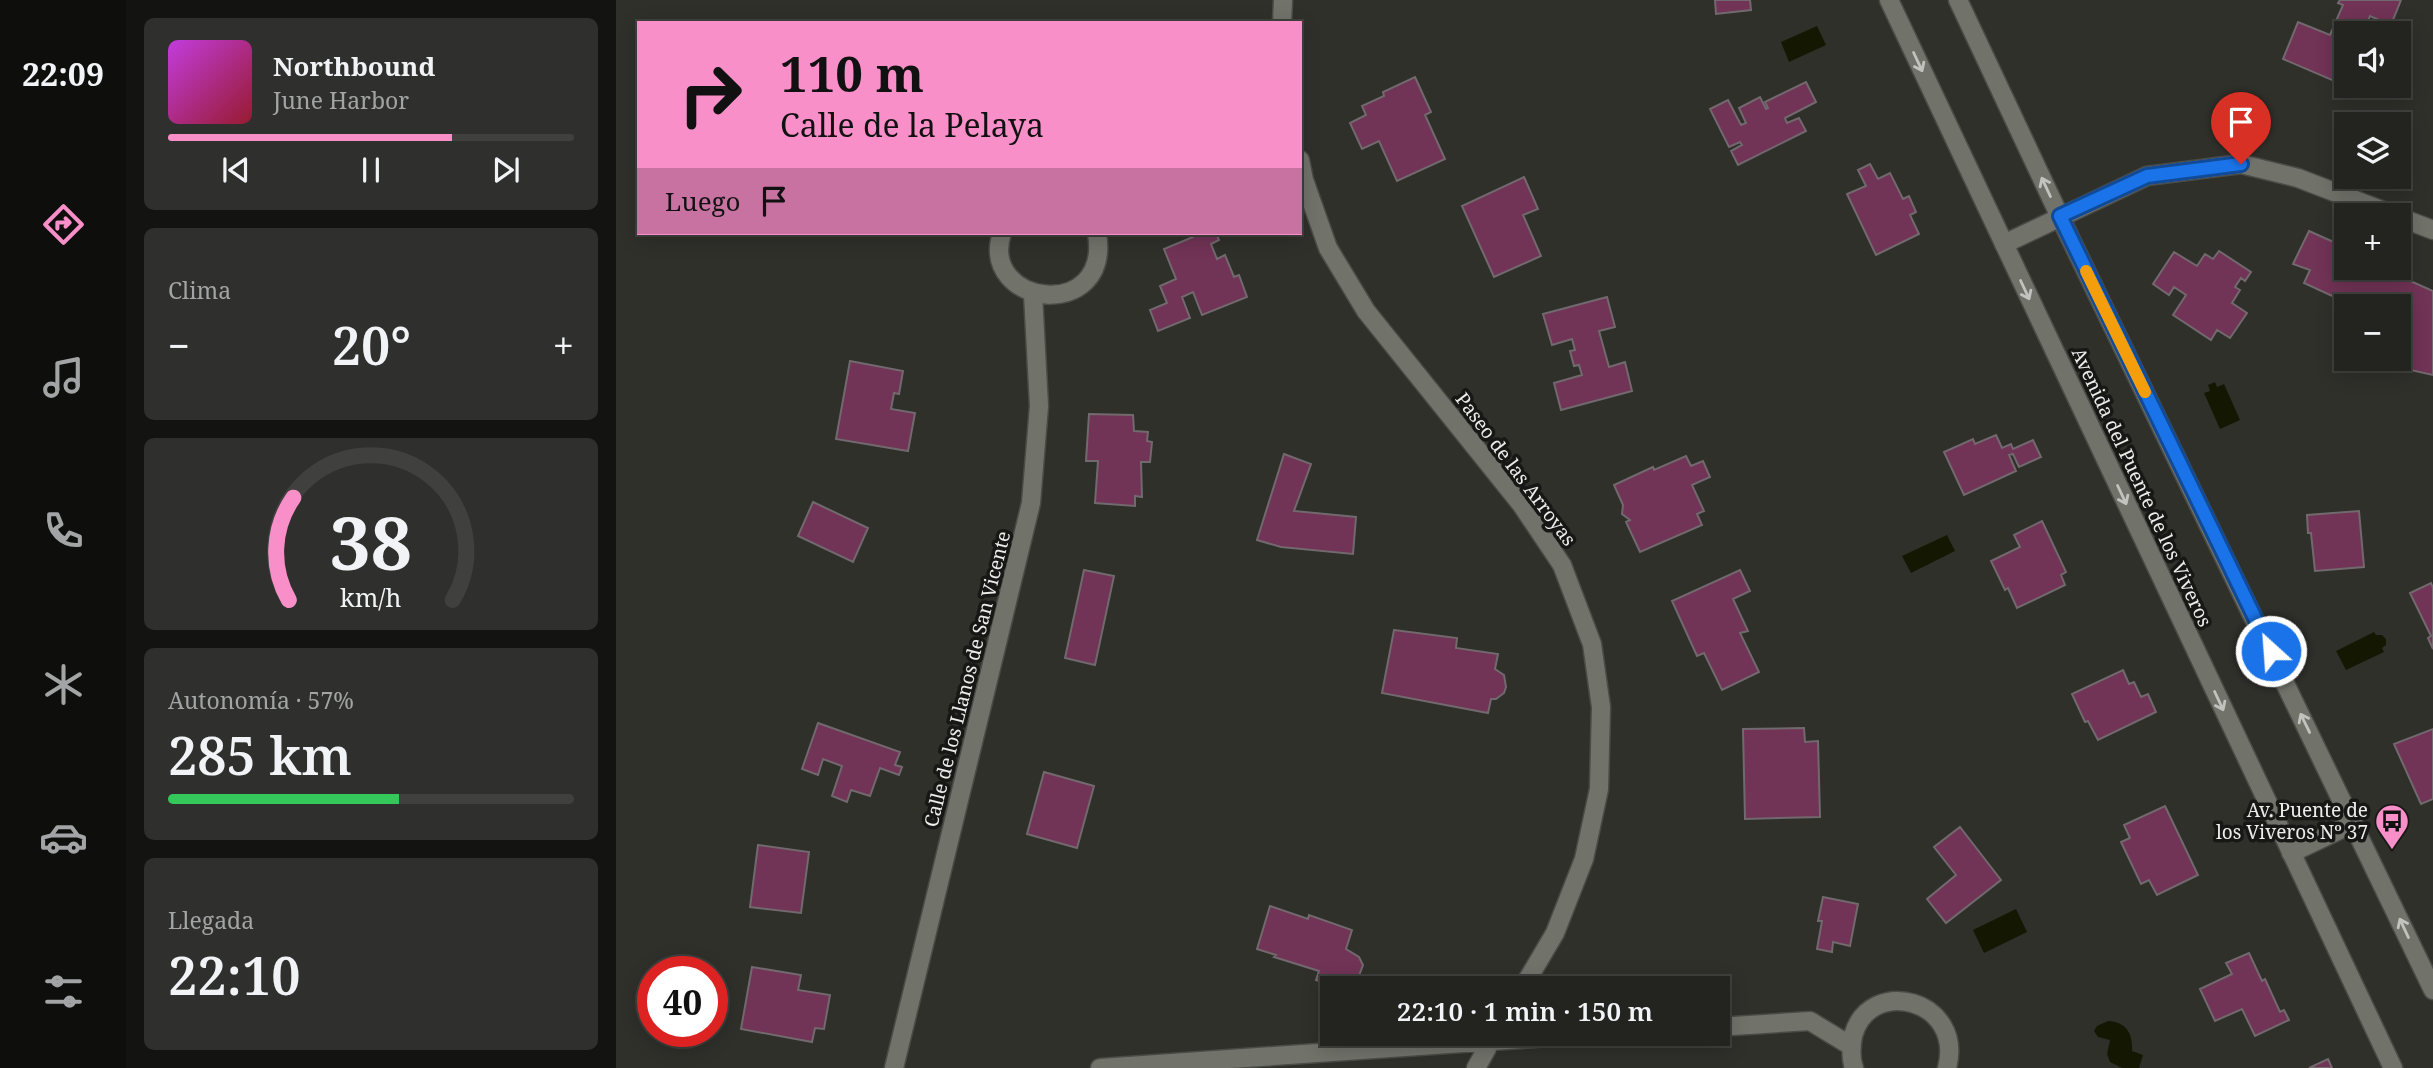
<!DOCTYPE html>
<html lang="es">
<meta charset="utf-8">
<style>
:root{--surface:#232420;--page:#2f302d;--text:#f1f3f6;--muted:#a3a4a5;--line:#40413e;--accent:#f98fc8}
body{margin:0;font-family:"Noto Serif",serif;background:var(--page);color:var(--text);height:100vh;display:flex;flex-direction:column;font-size:26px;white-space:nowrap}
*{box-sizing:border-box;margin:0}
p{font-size:23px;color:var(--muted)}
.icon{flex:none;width:38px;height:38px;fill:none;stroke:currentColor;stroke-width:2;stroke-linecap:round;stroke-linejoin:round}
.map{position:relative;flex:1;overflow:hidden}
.side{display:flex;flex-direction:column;gap:18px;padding:18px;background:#131412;width:490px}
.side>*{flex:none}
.guide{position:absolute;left:21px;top:21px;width:665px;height:214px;border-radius:0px;box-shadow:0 4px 18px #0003,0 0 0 2px var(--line);background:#f98fc8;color:#111;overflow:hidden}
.fabs{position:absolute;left:1718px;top:21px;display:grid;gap:14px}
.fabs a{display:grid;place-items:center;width:77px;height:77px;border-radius:0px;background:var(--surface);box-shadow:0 4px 18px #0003,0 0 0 2px var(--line);font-size:35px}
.speed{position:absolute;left:21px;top:956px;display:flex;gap:14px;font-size:35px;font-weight:700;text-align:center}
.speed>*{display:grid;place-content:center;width:91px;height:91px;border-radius:50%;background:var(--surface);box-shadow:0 4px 18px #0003,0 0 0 2px var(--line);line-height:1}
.speed .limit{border:10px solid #d22;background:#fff;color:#111}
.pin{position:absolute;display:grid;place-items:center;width:60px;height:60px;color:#fff;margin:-72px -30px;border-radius:50% 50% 50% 0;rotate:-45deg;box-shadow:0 0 7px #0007}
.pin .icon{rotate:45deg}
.me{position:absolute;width:77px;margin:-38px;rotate:334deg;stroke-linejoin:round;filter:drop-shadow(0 0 5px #0008)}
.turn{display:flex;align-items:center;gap:24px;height:147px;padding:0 28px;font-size:32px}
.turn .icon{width:91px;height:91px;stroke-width:2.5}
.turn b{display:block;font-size:49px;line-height:60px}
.then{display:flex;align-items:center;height:66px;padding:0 28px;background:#0003;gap:14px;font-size:26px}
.big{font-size:52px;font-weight:600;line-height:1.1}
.side .card{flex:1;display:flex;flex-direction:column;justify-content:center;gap:10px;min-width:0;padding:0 24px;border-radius:10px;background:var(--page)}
.side .dial{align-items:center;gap:0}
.dial svg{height:182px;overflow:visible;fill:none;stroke:var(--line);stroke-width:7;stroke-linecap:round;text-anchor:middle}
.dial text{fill:var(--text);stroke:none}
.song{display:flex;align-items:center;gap:21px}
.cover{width:84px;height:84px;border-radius:10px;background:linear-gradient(135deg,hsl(290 70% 55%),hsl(350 70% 35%))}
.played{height:7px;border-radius:4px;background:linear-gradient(90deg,var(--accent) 70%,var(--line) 70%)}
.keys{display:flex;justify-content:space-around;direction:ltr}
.heat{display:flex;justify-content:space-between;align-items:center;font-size:38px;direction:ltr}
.charge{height:10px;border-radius:5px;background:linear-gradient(90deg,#34c759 57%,var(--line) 0)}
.trip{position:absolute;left:704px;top:976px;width:410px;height:70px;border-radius:0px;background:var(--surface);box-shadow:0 4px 18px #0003,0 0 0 2px var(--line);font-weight:600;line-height:70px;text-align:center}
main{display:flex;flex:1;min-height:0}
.tab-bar{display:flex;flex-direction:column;width:126px;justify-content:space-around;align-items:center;background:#0e0e0d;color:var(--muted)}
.tab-bar .icon{width:49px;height:49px}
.tab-bar .active{color:var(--accent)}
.tab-bar b{font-size:32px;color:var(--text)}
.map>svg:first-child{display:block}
.water{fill:#141803}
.building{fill:#713356;stroke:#71696d;stroke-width:2}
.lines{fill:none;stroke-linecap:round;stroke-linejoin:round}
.minor-casing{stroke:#4a4b46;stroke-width:21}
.tertiary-casing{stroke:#4a4b46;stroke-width:21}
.minor{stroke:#71736b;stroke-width:18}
.tertiary{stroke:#71736b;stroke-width:18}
.oneway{stroke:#c2c3be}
.route-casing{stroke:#114b97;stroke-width:18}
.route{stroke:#1a73e8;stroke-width:12}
.slow{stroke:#f59e0b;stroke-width:12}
.labels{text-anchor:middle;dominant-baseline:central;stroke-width:7;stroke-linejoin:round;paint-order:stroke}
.street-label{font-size:19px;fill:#edeeea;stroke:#171815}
.poi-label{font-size:19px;fill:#edeeea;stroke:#171815;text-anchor:end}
</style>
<main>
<nav class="tab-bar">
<b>22:09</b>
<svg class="icon active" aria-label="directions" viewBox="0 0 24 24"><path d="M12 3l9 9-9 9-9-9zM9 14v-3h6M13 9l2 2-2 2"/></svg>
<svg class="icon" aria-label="music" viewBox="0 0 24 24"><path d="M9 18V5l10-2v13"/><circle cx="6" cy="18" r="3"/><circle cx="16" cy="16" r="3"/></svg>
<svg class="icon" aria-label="phone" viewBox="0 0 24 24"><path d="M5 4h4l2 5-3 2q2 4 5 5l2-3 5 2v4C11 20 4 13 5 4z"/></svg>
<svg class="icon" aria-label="climate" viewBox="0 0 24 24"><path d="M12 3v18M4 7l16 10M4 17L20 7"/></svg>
<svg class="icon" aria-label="car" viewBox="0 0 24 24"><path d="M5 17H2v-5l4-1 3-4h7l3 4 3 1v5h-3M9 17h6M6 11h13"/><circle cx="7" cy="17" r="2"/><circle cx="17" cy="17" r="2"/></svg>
<svg class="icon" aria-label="filters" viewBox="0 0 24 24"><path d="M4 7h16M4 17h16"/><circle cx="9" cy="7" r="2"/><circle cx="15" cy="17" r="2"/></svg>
</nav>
<section class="side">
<div class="card">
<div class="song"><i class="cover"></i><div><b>Northbound</b><p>June Harbor</p></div></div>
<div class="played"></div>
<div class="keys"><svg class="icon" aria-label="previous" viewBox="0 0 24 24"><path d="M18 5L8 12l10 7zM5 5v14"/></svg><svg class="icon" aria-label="pause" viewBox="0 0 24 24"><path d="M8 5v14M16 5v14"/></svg><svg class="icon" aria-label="next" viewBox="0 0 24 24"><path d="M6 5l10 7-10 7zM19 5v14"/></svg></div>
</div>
<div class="card"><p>Clima</p>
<div class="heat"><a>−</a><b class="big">20°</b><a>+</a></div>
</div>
<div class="card dial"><svg viewBox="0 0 100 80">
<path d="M14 69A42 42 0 1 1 86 69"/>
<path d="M14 69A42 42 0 0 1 16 24" stroke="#f98fc8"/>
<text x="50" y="56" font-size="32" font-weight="700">38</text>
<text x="50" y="72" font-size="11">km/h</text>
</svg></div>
<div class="card"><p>Autonomía · 57%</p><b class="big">285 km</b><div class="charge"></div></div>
<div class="card"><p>Llegada</p><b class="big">22:10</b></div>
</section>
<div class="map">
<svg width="1817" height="1068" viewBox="0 0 1817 1068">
<rect width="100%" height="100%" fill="#2f302a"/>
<path class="water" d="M 1201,26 L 1210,45 L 1173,62 L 1165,42 Z
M 1599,382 L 1601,387 L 1608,384 L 1624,420 L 1604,429 L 1588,393 L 1594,391 L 1592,385 Z
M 1331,535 L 1339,551 L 1295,573 L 1286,556 Z
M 1758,632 L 1760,635 L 1766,635 L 1770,639 L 1770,645 L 1766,648 L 1768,652 L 1730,670 L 1720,651 Z
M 1400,909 L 1411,932 L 1368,953 L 1357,930 Z
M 1492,1021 C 1510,1022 1517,1033 1516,1051 L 1527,1055 L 1523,1068 L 1506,1068 L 1494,1062 L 1491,1054 L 1494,1040 L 1482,1037 L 1478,1031 L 1481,1026 Z"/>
<path class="building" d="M 1099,0 L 1134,0 L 1135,10 L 1100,14 Z
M 1724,0 L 1785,0 L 1775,25 L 1754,16 L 1747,33 L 1731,33 L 1731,86 L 1747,86 L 1744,92 L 1667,59 L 1682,22 L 1714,35 L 1727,5 L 1722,3 Z
M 799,77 L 815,112 L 809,115 L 829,159 L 781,181 L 763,141 L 746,149 L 734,123 L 750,115 L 746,106 L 768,96 L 767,92 Z
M 1190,82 L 1200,102 L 1169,118 L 1171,123 L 1183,118 L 1190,131 L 1122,165 L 1115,151 L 1126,145 L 1124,142 L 1113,147 L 1094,109 L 1112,100 L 1125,125 L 1130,123 L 1123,108 L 1144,97 L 1150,109 L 1152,108 L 1149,102 Z
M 1254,164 L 1262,179 L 1274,173 L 1287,199 L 1293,196 L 1300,212 L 1294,215 L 1303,234 L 1260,255 L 1231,194 L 1250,186 L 1242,170 Z
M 908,177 L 922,209 L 907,215 L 925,256 L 878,277 L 846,206 Z
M 1693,231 L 1731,248 L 1731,268 L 1773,268 L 1792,276 L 1790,279 L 1817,291 L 1817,375 L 1790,369 L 1795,333 L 1783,327 L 1783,306 L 1738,306 L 1688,283 L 1694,270 L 1677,264 Z
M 575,233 L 600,233 L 603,240 L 595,244 L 601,259 L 609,255 L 618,277 L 623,275 L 631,297 L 586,315 L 577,292 L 566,297 L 574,318 L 542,331 L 534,310 L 551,303 L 544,286 L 560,279 L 548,249 L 577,237 Z
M 1603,251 L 1635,272 L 1629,281 L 1625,278 L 1619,287 L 1624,290 L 1616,303 L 1631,313 L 1614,338 L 1601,330 L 1595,340 L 1557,315 L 1570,295 L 1558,287 L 1553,295 L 1537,284 L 1558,252 L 1581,266 L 1589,254 L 1597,259 Z
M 991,297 L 999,327 L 983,331 L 993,367 L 1009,362 L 1016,391 L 945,410 L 938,383 L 966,375 L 963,365 L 958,366 L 954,351 L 959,350 L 956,339 L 936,345 L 927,314 Z
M 234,361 L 287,371 L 283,394 L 278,393 L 275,409 L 299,413 L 292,451 L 220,439 Z
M 473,414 L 517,415 L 518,431 L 532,432 L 531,441 L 536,442 L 534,462 L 525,462 L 526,497 L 519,496 L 519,506 L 479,503 L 482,461 L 470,461 Z
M 1380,435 L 1386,448 L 1395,444 L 1397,449 L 1417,440 L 1425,457 L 1403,467 L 1397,454 L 1393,455 L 1400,471 L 1348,495 L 1328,452 L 1357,439 L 1359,444 Z
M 668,454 L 695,464 L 678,511 L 740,517 L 737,554 L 665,547 L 641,540 Z
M 1070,456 L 1075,466 L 1087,461 L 1094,477 L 1076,485 L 1088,511 L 1081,514 L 1086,525 L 1024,552 L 1010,522 L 1014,520 L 1006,514 L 1007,505 L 998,485 L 1037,467 L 1038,470 Z
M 197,502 L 252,528 L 237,562 L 182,536 Z
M 1743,511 L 1748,567 L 1699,571 L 1695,533 L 1692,533 L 1691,515 Z
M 1426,521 L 1450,572 L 1445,575 L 1449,585 L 1401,608 L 1392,588 L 1389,590 L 1375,561 L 1404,547 L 1398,535 Z
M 468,570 L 498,576 L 479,665 L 449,658 Z
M 1124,570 L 1134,591 L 1117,599 L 1132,631 L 1124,633 L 1143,672 L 1106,690 L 1088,653 L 1081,656 L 1056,601 Z
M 1815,583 L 1817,588 L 1817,649 L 1812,638 L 1815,636 L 1794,593 Z
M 778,630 L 841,638 L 840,648 L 882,654 L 879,669 L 888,675 L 890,687 L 888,693 L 880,699 L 875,699 L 872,713 L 766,693 Z
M 1507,670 L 1513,684 L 1518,682 L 1525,697 L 1532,694 L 1540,712 L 1482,740 L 1472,721 L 1469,722 L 1456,694 Z
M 202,723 L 284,752 L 279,765 L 286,767 L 283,775 L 264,768 L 254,796 L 235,790 L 231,802 L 216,796 L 226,766 L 207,759 L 202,775 L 186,769 Z
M 1188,728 L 1189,742 L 1202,741 L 1204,817 L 1129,819 L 1127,729 Z
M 1817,729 L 1817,799 L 1805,804 L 1778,744 Z
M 428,772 L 478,786 L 461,848 L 411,834 Z
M 1549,806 L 1582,875 L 1541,895 L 1533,880 L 1525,884 L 1505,842 L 1514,838 L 1508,825 Z
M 1344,827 L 1385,880 L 1330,923 L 1311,899 L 1340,875 L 1318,847 Z
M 142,845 L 193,852 L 185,913 L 134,907 Z
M 1207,897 L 1242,904 L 1234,946 L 1217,942 L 1216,952 L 1201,949 L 1206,921 L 1202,921 Z
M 654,906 L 692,919 L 693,915 L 736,930 L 730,949 L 743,957 L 747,965 L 741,981 L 731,987 L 724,987 L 700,980 L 703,971 L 658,957 L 660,955 L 641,949 Z
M 1633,953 L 1646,981 L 1649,979 L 1664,1012 L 1668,1010 L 1673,1020 L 1639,1036 L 1626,1009 L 1599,1021 L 1584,989 L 1616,974 L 1610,963 Z
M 136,967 L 185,975 L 182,990 L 214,995 L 208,1029 L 199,1028 L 196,1042 L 125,1029 Z
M 1712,1059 L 1716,1068 L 1693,1068 Z"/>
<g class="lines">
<g class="minor-casing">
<path id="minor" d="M 666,23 L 667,0
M 684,160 L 688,180 L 712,248 L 750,311 L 905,504 L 946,565 L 976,644 L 985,707 L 983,789 L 968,859 L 939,933 L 906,989
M 1783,217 L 1817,230
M 386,233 C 362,306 496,324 481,233
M 1388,244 L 1531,176 L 1625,164 L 1682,178 L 1778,215
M 1675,853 L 1738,823
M 1101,1027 L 1194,1021 L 1235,1046
M 278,1068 L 415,503 L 423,406 L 417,294
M 484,1068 L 977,1034
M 860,1068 L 879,1034
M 1238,1068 C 1234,1057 1235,1047 1237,1036 C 1253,975 1349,999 1331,1068"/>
</g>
<g class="tertiary-casing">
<path id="tertiary" d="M 1273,0 L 1777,1068
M 1342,0 L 1444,217 L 1817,990"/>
</g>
<use href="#minor" class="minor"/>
<use href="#tertiary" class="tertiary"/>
</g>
<defs><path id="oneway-shaft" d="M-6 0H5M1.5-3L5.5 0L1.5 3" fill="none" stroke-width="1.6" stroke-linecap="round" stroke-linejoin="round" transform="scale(1.75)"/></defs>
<g class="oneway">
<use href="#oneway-shaft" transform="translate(1302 62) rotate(65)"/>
<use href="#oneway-shaft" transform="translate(1430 187) rotate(-115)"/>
<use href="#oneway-shaft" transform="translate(1409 290) rotate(65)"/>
<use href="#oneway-shaft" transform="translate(1506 495) rotate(65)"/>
<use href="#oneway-shaft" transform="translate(1603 701) rotate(65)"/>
<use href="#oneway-shaft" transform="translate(1689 723) rotate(-116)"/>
<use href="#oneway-shaft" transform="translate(1788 928) rotate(-115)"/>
</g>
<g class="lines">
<g class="route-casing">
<path id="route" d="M 1625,164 L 1531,176 L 1444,216 L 1655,651"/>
</g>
<use href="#route" class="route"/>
<path class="slow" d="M 1470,271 L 1529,392"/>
</g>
<defs>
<g id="bus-pin" transform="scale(1.75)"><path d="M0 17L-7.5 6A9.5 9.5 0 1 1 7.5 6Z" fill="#f98fc8" stroke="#171815"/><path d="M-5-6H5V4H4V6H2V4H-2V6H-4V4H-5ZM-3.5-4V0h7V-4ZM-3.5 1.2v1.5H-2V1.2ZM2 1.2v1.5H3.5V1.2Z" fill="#111"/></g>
</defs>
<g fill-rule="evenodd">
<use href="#bus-pin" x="1776" y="821"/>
</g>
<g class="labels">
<g class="street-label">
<text transform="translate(900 469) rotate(53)">Paseo de las Arroyas</text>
<text transform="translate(1526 487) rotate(65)">Avenida del Puente de los Viveros</text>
<text transform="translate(351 679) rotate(-76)">Calle de los Llanos de San Vicente</text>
</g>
<g class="poi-label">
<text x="1752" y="810">Av. Puente de<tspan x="1752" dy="22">los Viveros Nº 37</tspan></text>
</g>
</g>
</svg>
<div class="fabs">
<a><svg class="icon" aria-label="sound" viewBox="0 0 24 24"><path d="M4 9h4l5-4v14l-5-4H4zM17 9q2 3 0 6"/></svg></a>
<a><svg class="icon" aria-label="layers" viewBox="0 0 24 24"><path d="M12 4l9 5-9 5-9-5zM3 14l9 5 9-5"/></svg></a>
<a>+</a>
<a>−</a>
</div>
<div class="speed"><div class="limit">40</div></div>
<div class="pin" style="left:1625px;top:164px;background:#d93025"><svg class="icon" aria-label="arrive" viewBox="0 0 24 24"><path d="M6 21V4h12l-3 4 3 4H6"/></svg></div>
<svg class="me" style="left:1655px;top:651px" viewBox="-20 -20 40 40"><circle r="17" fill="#1a73e8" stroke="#fff" stroke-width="3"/><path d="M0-11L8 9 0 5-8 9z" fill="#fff"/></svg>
<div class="trip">22:10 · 1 min · 150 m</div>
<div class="guide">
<div class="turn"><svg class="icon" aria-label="right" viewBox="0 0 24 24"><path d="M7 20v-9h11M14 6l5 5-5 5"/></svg><div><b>110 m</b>Calle de la Pelaya</div></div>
<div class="then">Luego<svg class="icon" aria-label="arrive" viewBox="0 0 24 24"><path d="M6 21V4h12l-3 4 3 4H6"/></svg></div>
</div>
</div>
</main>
